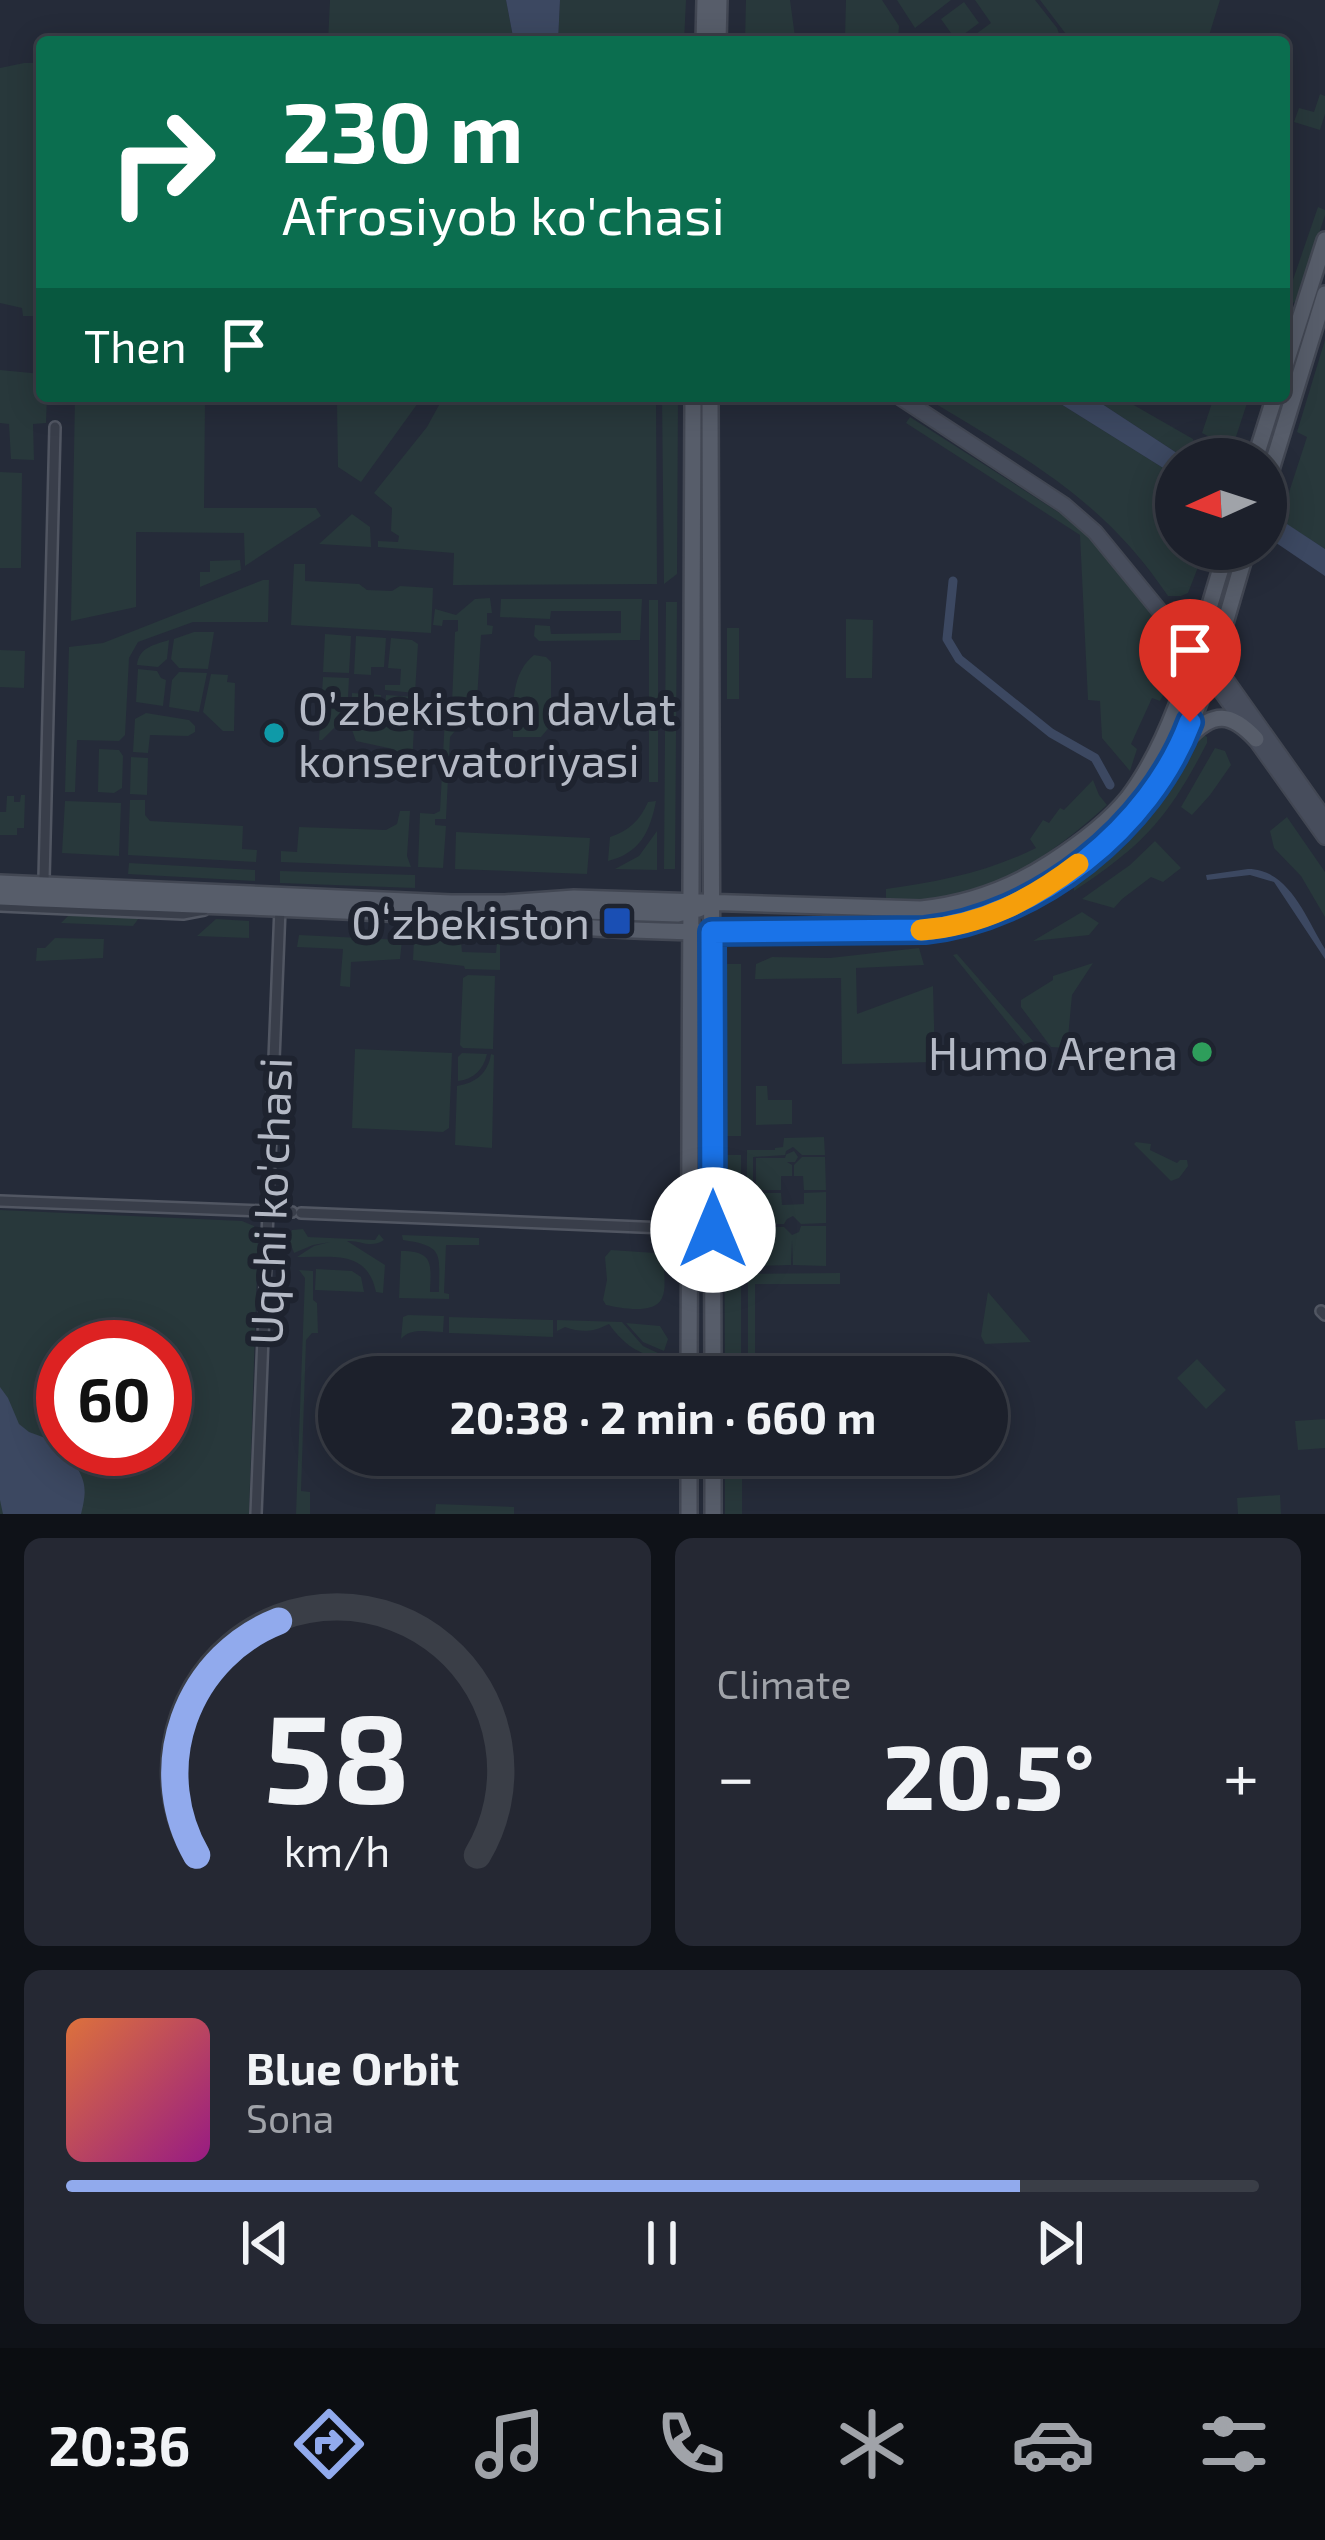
<!DOCTYPE html>
<meta charset="utf-8">
<style>
:root{--surface:#1c202b;--page:#252833;--text:#f1f3f6;--muted:#a0a3a9;--line:#3a3e47;--accent:#91aaed}
body{margin:0;font-family:"Exo 2",sans-serif;background:var(--page);color:var(--text);height:100vh;display:flex;flex-direction:column;font-size:45px;white-space:nowrap}
*{box-sizing:border-box;margin:0}
p{font-size:39px;color:var(--muted)}
.icon{flex:none;width:66px;height:66px;fill:none;stroke:currentColor;stroke-width:2;stroke-linecap:round;stroke-linejoin:round}
.map{position:relative;height:1514px;overflow:hidden}
.panel{display:flex;flex-direction:column;gap:24px;padding:24px;background:#0f1218;flex:1}
.panel>*{flex:none}
.guide{position:absolute;left:36px;top:36px;width:1254px;height:366px;border-radius:12px;box-shadow:0 6px 30px #0003,0 0 0 3px var(--line);background:#0b6e4f;color:#fff;overflow:hidden}
.needle{width:78px;rotate:267deg}
.controls{position:absolute;left:1155px;top:438px;display:grid;gap:24px}
.controls a{display:grid;place-items:center;width:132px;height:132px;border-radius:50%;background:var(--surface);box-shadow:0 6px 30px #0003,0 0 0 3px var(--line);font-size:60px}
.speed{position:absolute;left:36px;top:1320px;display:flex;gap:24px;font-size:60px;font-weight:700;text-align:center}
.speed>*{display:grid;place-content:center;width:156px;height:156px;border-radius:50%;background:var(--surface);box-shadow:0 6px 30px #0003,0 0 0 3px var(--line);line-height:1}
.speed .limit{border:18px solid #d22;background:#fff;color:#111}
.pin{position:absolute;display:grid;place-items:center;width:102px;height:102px;color:#fff;margin:-123px -51px;border-radius:50% 50% 50% 0;rotate:-45deg;box-shadow:0 0 12px #0007}
.pin .icon{rotate:45deg}
.me{position:absolute;width:132px;margin:-66px;rotate:0deg;stroke-linejoin:round;filter:drop-shadow(0 0 9px #0008)}
.turn{display:flex;align-items:center;gap:42px;height:252px;padding:0 48px;font-size:54px}
.turn .icon{width:156px;height:156px;stroke-width:2.5}
.turn b{display:block;font-size:84px;line-height:102px}
.then{display:flex;align-items:center;height:114px;padding:0 48px;background:#0003;gap:24px;font-size:45px}
.big{font-size:90px;font-weight:700;line-height:1.1}
.panel .tile{flex:1;display:flex;flex-direction:column;justify-content:center;gap:18px;min-width:0;padding:0 42px;border-radius:18px;background:var(--page)}
.panel .dial{align-items:center;gap:0}
.dial svg{height:312px;overflow:visible;fill:none;stroke:var(--line);stroke-width:7;stroke-linecap:round;text-anchor:middle}
.dial text{fill:var(--text);stroke:none}
.song{display:flex;align-items:center;gap:36px}
.cover{width:144px;height:144px;border-radius:18px;background:linear-gradient(135deg,hsl(20 70% 55%),hsl(310 70% 35%))}
.played{height:12px;border-radius:6px;background:linear-gradient(90deg,var(--accent) 80%,var(--line) 80%)}
.keys{display:flex;justify-content:space-around;direction:ltr}
.heat{display:flex;justify-content:space-between;align-items:center;font-size:66px;direction:ltr}
.panel .tiles{flex:1;display:grid;gap:24px;grid-template-columns:1fr 1fr}
.tile:last-child{grid-column:span 2}
.trip{position:absolute;left:318px;top:1356px;width:690px;height:120px;border-radius:60px;background:var(--surface);box-shadow:0 6px 30px #0003,0 0 0 3px var(--line);font-weight:700;line-height:120px;text-align:center}
.dock{display:flex;height:192px;justify-content:space-around;align-items:center;background:#0b0d11;color:var(--muted)}
.dock .icon{width:84px;height:84px}
.dock .selected{color:var(--accent)}
.dock b{font-size:54px;color:var(--text)}
.map>svg:first-child{display:block}
.green{fill:#28383b;fill-rule:evenodd}
.water{fill:#3c4861}
.lines{fill:none;stroke-linecap:round;stroke-linejoin:round}
.canal{stroke:#3c4861;stroke-width:9}
.street-casing{stroke:#515662;stroke-width:14}
.secondary-casing{stroke:#424753;stroke-width:18}
.primary-casing{stroke:#424753;stroke-width:20}
.street{stroke:#393e4a;stroke-width:9}
.secondary{stroke:#474d5c;stroke-width:14}
.primary{stroke:#575d6a;stroke-width:15}
.route-casing{stroke:#114b97;stroke-width:30}
.route{stroke:#1a73e8;stroke-width:21}
.slow{stroke:#f59e0b;stroke-width:21}
.culture-dot{fill:#0f9aa8;stroke:#1e232f;stroke-width:4.5}
.transit-dot{fill:#1a4fb4;stroke:#1e232f;stroke-width:4.5}
.leisure-dot{fill:#2e9e5b;stroke:#1e232f;stroke-width:4.5}
.labels{text-anchor:middle;dominant-baseline:central;stroke-width:12;stroke-linejoin:round;paint-order:stroke}
.poi-label{font-size:45px;fill:#b4b9c5;stroke:#1e232f;text-anchor:end}
.street-label{font-size:45px;fill:#b4b9c5;stroke:#1e232f}
</style>
<div class="map">
<svg width="1325" height="1514" viewBox="0 0 1325 1514">
<rect width="100%" height="100%" fill="#252b39"/>
<path class="green" d="M 330,0 L 506,0 L 514,42 L 328,42 Z
M 560,0 L 686,0 L 684,42 L 558,42 Z
M 746,0 L 790,0 L 795,37 L 783,37 L 783,42 L 745,42 Z
M 846,0 L 882,0 L 899,26 L 898,39 L 845,39 Z
M 897,0 L 951,0 L 915,28 Z
M 975,0 L 1035,0 L 1057,28 L 1062,42 L 965,42 L 991,23 Z
M 1040,0 L 1220,0 L 1207,42 L 1072,42 Z
M 964,2 L 979,23 L 956,40 L 941,19 Z
M 24,63 L 42,63 L 42,316 L 23,316 L 22,308 L 0,303 L 0,68 Z
M 1320,94 L 1325,96 L 1325,114 L 1320,130 L 1294,122 L 1299,108 L 1314,112 Z
M 1318,207 L 1325,210 L 1325,215 L 1299,294 L 1295,302 L 1284,306 Z
M 1325,340 L 1325,549 L 1280,520 L 1307,437 L 1297,432 Z
M 0,370 L 42,374 L 42,396 L 47,396 L 46,423 L 33,424 L 34,460 L 11,459 L 9,424 L 0,423 Z
M 75,396 L 423,396 L 361,482 L 338,467 L 337,403 L 205,400 L 204,508 L 316,508 L 321,516 L 245,566 L 244,533 L 136,532 L 136,607 L 71,621 Z
M 444,396 L 656,396 L 657,584 L 453,585 L 454,553 L 378,547 L 378,541 L 398,542 L 399,536 L 391,531 L 392,508 L 374,493 L 427,427 Z
M 662,396 L 678,396 L 677,574 L 664,584 Z
M 923,396 L 1048,396 L 1176,476 L 1176,549 L 1205,549 L 1188,593 L 1181,596 L 1168,596 C 1101,496 1022,457 923,396 Z
M 1090,396 L 1118,396 L 1193,439 L 1196,459 L 1186,459 Z
M 1208,396 L 1239,396 L 1248,400 L 1232,449 L 1202,433 L 1213,400 Z
M 910,417 L 1083,528 L 1182,646 L 1174,675 L 1160,701 L 1152,698 L 1131,744 L 1137,749 L 1130,771 L 1102,738 L 1100,701 L 1088,700 L 1080,535 L 906,423 Z
M 0,472 L 22,473 L 21,568 L 0,568 Z
M 352,514 L 370,527 L 371,547 L 319,544 Z
M 240,560 L 241,570 L 200,587 L 200,572 L 210,572 L 210,561 Z
M 294,564 L 305,564 L 305,581 L 359,584 L 367,590 L 392,591 L 400,586 L 433,588 L 431,633 L 291,625 Z
M 263,580 L 269,580 L 268,622 L 193,622 L 138,642 L 129,658 L 125,735 L 119,741 L 77,740 L 75,792 L 65,792 L 69,647 L 103,643 Z
M 490,598 L 492,613 L 487,613 L 487,625 L 493,626 L 492,634 L 481,635 L 476,716 L 460,716 L 459,726 L 450,737 L 446,819 L 435,819 L 435,825 L 446,826 L 443,868 L 418,867 L 420,813 L 434,814 L 440,811 L 445,718 L 423,716 L 424,702 L 452,703 L 455,632 L 458,631 L 458,620 L 443,620 L 442,626 L 433,625 L 435,609 L 456,615 L 475,599 Z
M 501,599 L 642,599 L 640,640 L 539,641 L 534,636 L 535,625 L 550,626 L 551,634 L 621,633 L 621,611 L 551,611 L 550,619 L 500,617 Z
M 649,600 L 658,600 L 658,782 L 649,782 Z
M 666,602 L 677,602 L 675,869 L 664,869 Z
M 846,619 L 873,620 L 872,678 L 846,678 Z
M 727,628 L 739,628 L 739,699 L 727,699 Z
M 194,632 L 214,632 L 208,669 L 179,668 L 171,659 L 174,639 Z
M 325,634 L 351,636 L 349,673 L 323,672 Z
M 356,636 L 386,638 L 384,667 L 371,667 L 371,675 L 354,674 Z
M 391,638 L 412,640 L 418,644 L 415,693 L 385,690 L 385,685 L 400,685 L 401,669 L 388,668 Z
M 169,640 L 167,659 L 158,667 L 137,665 C 139,647 154,645 169,640 Z
M 0,650 L 25,651 L 24,688 L 0,687 Z
M 534,655 L 546,657 L 551,662 L 551,725 L 541,737 L 513,737 C 513,709 510,674 534,655 Z
M 138,669 L 157,671 L 161,678 L 166,680 L 163,706 L 136,702 Z
M 179,672 L 207,673 L 199,712 L 169,707 L 172,680 Z
M 211,674 L 228,675 L 227,682 L 235,683 L 234,731 L 223,731 L 203,712 Z
M 323,677 L 349,678 L 347,715 L 322,740 L 319,740 Z
M 352,693 L 381,695 L 379,715 L 358,713 L 351,719 Z
M 386,695 L 415,697 L 414,717 L 384,715 Z
M 146,713 L 189,720 L 195,726 L 195,732 L 188,736 L 150,735 L 148,753 L 133,752 L 135,719 Z
M 362,722 L 414,727 L 412,764 L 401,763 L 401,755 L 393,749 L 356,741 L 352,730 Z
M 1198,730 L 1207,737 L 1207,743 C 1168,818 1145,844 1074,891 L 1074,876 C 1138,831 1163,800 1198,730 Z
M 1215,748 L 1225,751 L 1231,765 L 1210,795 L 1192,815 L 1181,807 Z
M 99,749 L 119,750 L 123,756 L 122,788 L 114,793 L 98,792 Z
M 131,757 L 148,758 L 147,795 L 130,794 Z
M 1093,780 L 1099,795 L 1107,805 C 1062,845 1014,883 953,896 C 931,901 908,901 886,903 L 886,889 C 938,882 988,872 1036,848 L 1030,839 L 1043,820 L 1049,823 L 1060,808 L 1064,810 Z
M 21,795 L 25,795 L 24,828 L 17,828 L 17,835 L 0,835 L 0,812 L 6,812 L 7,796 L 14,796 L 14,802 L 20,802 Z
M 130,800 L 145,800 L 145,815 L 150,821 L 243,826 L 242,849 L 257,850 L 256,862 L 128,855 Z
M 65,801 L 121,803 L 119,856 L 62,853 Z
M 656,801 C 650,832 640,853 608,861 L 610,837 C 629,831 640,820 648,802 Z
M 400,811 L 410,811 L 407,856 L 411,867 L 281,862 L 281,851 L 297,852 L 299,827 L 386,830 L 397,824 Z
M 1287,817 L 1325,872 L 1325,917 L 1301,876 L 1274,848 L 1270,831 Z
M 657,831 L 657,870 L 615,869 L 639,856 Z
M 456,832 L 590,838 L 587,874 L 455,869 Z
M 1155,841 L 1181,868 L 1163,882 L 1151,877 L 1122,899 L 1114,908 L 1082,899 L 1130,865 Z
M 129,863 L 255,870 L 255,881 L 128,874 Z
M 280,871 L 415,875 L 415,888 L 280,883 Z
M 1082,912 L 1099,923 L 1089,935 L 1033,941 Z
M 70,914 L 139,918 L 133,926 L 61,923 Z
M 216,919 L 249,921 L 249,938 L 197,936 Z
M 299,935 L 402,940 L 400,959 L 351,962 L 350,987 L 340,986 L 343,949 L 297,947 Z
M 55,938 L 104,939 L 103,958 L 36,961 L 37,948 L 45,948 Z
M 414,939 L 461,942 L 462,952 L 496,953 L 497,942 L 500,942 L 500,970 L 465,969 L 464,966 L 413,960 Z
M 919,948 L 924,965 L 856,968 L 857,1014 L 933,986 L 935,1062 L 842,1064 L 841,978 L 755,979 L 756,964 L 772,957 L 830,958 Z
M 957,954 L 1053,1064 L 1046,1070 L 953,955 Z
M 1093,963 L 1072,995 L 1067,1048 L 1051,1047 L 1021,1007 L 1021,1000 L 1053,980 L 1053,976 Z
M 725,964 L 741,964 L 741,1136 L 725,1136 Z
M 468,975 L 495,976 L 493,1049 L 463,1048 L 460,1045 L 463,978 Z
M 355,1049 L 452,1053 L 449,1128 L 443,1132 L 352,1128 Z
M 462,1053 L 487,1054 C 483,1070 474,1079 458,1081 L 458,1057 Z
M 491,1054 L 494,1055 L 492,1148 L 455,1145 L 457,1086 C 476,1083 488,1073 491,1054 Z
M 756,1086 L 767,1086 L 768,1100 L 792,1100 L 792,1124 L 756,1125 Z
M 824,1137 L 825,1155 L 802,1155 L 793,1147 L 786,1151 L 785,1155 L 794,1151 L 798,1157 L 795,1162 L 787,1162 L 792,1165 L 792,1176 L 781,1176 L 781,1190 L 756,1190 L 756,1158 L 785,1158 L 786,1155 L 753,1157 L 753,1261 L 746,1261 L 747,1150 L 775,1150 L 775,1148 L 783,1147 L 784,1138 Z
M 1136,1142 L 1151,1144 L 1150,1150 L 1177,1163 L 1180,1160 L 1187,1160 L 1188,1166 L 1179,1178 L 1171,1181 L 1134,1144 Z
M 724,1155 L 741,1155 L 741,1377 L 725,1377 Z
M 802,1157 L 825,1157 L 826,1190 L 804,1190 L 803,1176 L 794,1176 L 794,1165 Z
M 826,1192 L 826,1223 L 801,1224 L 793,1216 L 787,1219 L 784,1224 L 757,1224 L 756,1193 L 781,1193 L 782,1205 L 804,1204 L 804,1193 Z
M 0,1210 L 242,1221 L 254,1226 L 258,1238 L 249,1514 L 0,1514 ZM 63,1347 L 165,1347 L 165,1449 L 63,1449 Z
M 801,1226 L 826,1226 L 826,1266 L 793,1265 L 792,1240 L 791,1265 L 757,1266 L 757,1227 L 784,1227 L 792,1235 L 799,1232 Z
M 303,1229 L 308,1237 L 375,1240 L 379,1234 L 384,1240 C 370,1249 361,1240 347,1241 L 385,1265 L 383,1293 L 376,1292 C 367,1249 332,1258 297,1257 L 314,1246 L 330,1242 L 313,1245 L 294,1253 C 292,1245 286,1241 292,1230 Z
M 402,1235 L 479,1238 L 479,1245 L 446,1245 L 444,1293 L 449,1294 L 449,1299 L 399,1298 L 401,1251 C 434,1251 431,1264 430,1292 L 439,1292 C 439,1254 445,1246 403,1240 Z
M 611,1250 L 655,1253 L 664,1258 C 663,1269 667,1288 662,1298 C 655,1315 620,1308 606,1305 L 603,1300 L 607,1280 L 605,1257 Z
M 316,1269 L 352,1271 L 361,1277 L 364,1292 L 315,1290 Z
M 299,1270 L 313,1271 L 313,1300 L 317,1303 L 318,1333 L 312,1333 L 306,1340 L 301,1491 L 310,1492 L 310,1514 L 296,1514 L 305,1278 Z
M 840,1273 L 840,1284 L 755,1284 L 755,1377 L 748,1377 L 748,1274 Z
M 988,1292 L 1031,1342 L 985,1344 L 981,1336 Z
M 408,1315 L 444,1316 L 443,1332 C 429,1332 411,1327 401,1339 L 403,1317 Z
M 449,1317 L 553,1320 L 553,1337 L 449,1333 Z
M 557,1320 L 622,1322 L 643,1346 L 660,1354 L 656,1357 C 635,1353 621,1341 609,1324 C 593,1332 582,1333 565,1327 L 557,1331 Z
M 626,1323 L 660,1326 L 668,1339 L 664,1351 L 643,1342 Z
M 1197,1359 L 1226,1390 L 1206,1409 L 1177,1378 Z
M 1325,1419 L 1325,1448 L 1298,1450 L 1295,1421 Z
M 725,1455 L 742,1455 L 742,1514 L 725,1514 Z
M 1280,1495 L 1281,1514 L 1238,1514 L 1237,1498 Z
M 436,1504 L 514,1507 L 514,1514 L 435,1514 Z"/>
<path class="water" d="M 506,0 L 560,0 L 558,42 L 514,42 Z
M 1048,396 L 1090,396 L 1186,459 L 1176,459 L 1176,476 Z
M 1266,510 L 1325,549 L 1325,576 L 1266,536 Z
M 1248,869 C 1289,869 1306,918 1325,949 L 1325,959 L 1274,882 L 1250,875 L 1207,880 L 1206,875 Z
M 0,1387 L 8,1398 L 19,1424 L 29,1432 L 59,1443 L 63,1449 L 69,1451 C 81,1478 90,1480 81,1514 L 3,1514 L 0,1500 Z"/>
<g class="lines">
<path class="canal" d="M 953,581 L 947,639 L 959,659 L 1051,733 L 1095,758 L 1110,785"/>
<g class="street-casing">
<path id="street" d="M 44,879 L 55,427
M 0,906 L 183,914 L 204,910
M 0,1201 L 292,1212
M 301,1213 L 689,1229
M 1321,1311 L 1325,1315
M 256,1514 L 280,908"/>
</g>
<g class="secondary-casing">
<path id="secondary" d="M 898,396 L 1064,505 L 1095,532 L 1194,653 L 1325,837
M 1180,620 L 1212,660 L 1325,819"/>
</g>
<g class="primary-casing">
<path id="primary" d="M 704,42 L 705,0
M 718,42 L 719,0
M 1284,369 L 1325,240
M 710,396 L 713,1377
M 1255,459 L 1275,396
M 1266,486 L 1325,294
M 1188,738 C 1213,711 1231,712 1256,739
M 0,883 L 451,903 L 505,903 L 574,898 L 921,909 C 968,904 1010,889 1050,863 C 1078,845 1107,824 1128,798 C 1178,733 1202,626 1227,549
M 0,897 C 163,905 327,908 490,919 C 520,920 550,925 580,927 C 661,933 743,933 825,932 C 873,932 923,935 969,922 C 1028,907 1087,864 1129,821 C 1196,753 1219,638 1247,549
M 526,915 L 585,911 L 678,914 L 699,909
M 689,1377 L 693,396
M 689,1514 L 689,1455
M 713,1514 L 713,1455"/>
</g>
<use href="#street" class="street"/>
<use href="#secondary" class="secondary"/>
<use href="#primary" class="primary"/>
</g>
<g class="lines">
<g class="route-casing">
<path id="route" d="M 713,1230 L 712,932 L 925,930 C 1037,918 1151,827 1190,722"/>
</g>
<use href="#route" class="route"/>
<path class="slow" d="M 921,930 C 981,926 1031,900 1078,864"/>
</g>
<circle class="culture-dot" cx="274" cy="733" r="12"/>
<rect class="transit-dot" x="602" y="906" width="30" height="30" rx="6"/>
<circle class="leisure-dot" cx="1202" cy="1052" r="12"/>
<g class="labels">
<g class="poi-label">
<text x="298" y="707" text-anchor="start">O’zbekiston davlat<tspan x="298" dy="52">konservatoriyasi</tspan></text>
<text x="590" y="921">Oʻzbekiston</text>
<text x="1178" y="1052">Humo Arena</text>
</g>
<g class="street-label">
<text transform="translate(269 1201) rotate(-88)">Uqchi ko'chasi</text>
</g>
</g>
</svg>
<div class="controls">
<a><svg class="needle" viewBox="-14 -14 28 28"><path d="M0-13l5 13h-10z" fill="#e53935"/><path d="M0 13l5-13h-10z" fill="#a0a3a9"/></svg></a>
</div>
<div class="speed"><div class="limit">60</div></div>
<div class="pin" style="left:1190px;top:722px;background:#d93025"><svg class="icon" aria-label="arrive" viewBox="0 0 24 24"><path d="M6 21V4h12l-3 4 3 4H6"/></svg></div>
<svg class="me" style="left:713px;top:1230px" viewBox="-20 -20 40 40"><circle r="19" fill="#fff"/><path d="M0-13L10 11 0 6-10 11z" fill="#1a73e8"/></svg>
<div class="trip">20:38 · 2 min · 660 m</div>
<div class="guide">
<div class="turn"><svg class="icon" aria-label="right" viewBox="0 0 24 24"><path d="M7 20v-9h11M14 6l5 5-5 5"/></svg><div><b>230 m</b>Afrosiyob ko'chasi</div></div>
<div class="then">Then<svg class="icon" aria-label="arrive" viewBox="0 0 24 24"><path d="M6 21V4h12l-3 4 3 4H6"/></svg></div>
</div>
</div>
<section class="panel">
<div class="tiles">
<div class="tile dial"><svg viewBox="0 0 100 80">
<path d="M14 69A42 42 0 1 1 86 69"/>
<path d="M14 69A42 42 0 0 1 35 9" stroke="#91aaed"/>
<text x="50" y="56" font-size="32" font-weight="700">58</text>
<text x="50" y="72" font-size="11">km/h</text>
</svg></div>
<div class="tile"><p>Climate</p>
<div class="heat"><a>−</a><b class="big">20.5°</b><a>+</a></div>
</div>
<div class="tile">
<div class="song"><i class="cover"></i><div><b>Blue Orbit</b><p>Sona</p></div></div>
<div class="played"></div>
<div class="keys"><svg class="icon" aria-label="previous" viewBox="0 0 24 24"><path d="M18 5L8 12l10 7zM5 5v14"/></svg><svg class="icon" aria-label="pause" viewBox="0 0 24 24"><path d="M8 5v14M16 5v14"/></svg><svg class="icon" aria-label="next" viewBox="0 0 24 24"><path d="M6 5l10 7-10 7zM19 5v14"/></svg></div>
</div>
</div>
</section>
<nav class="dock">
<b>20:36</b>
<svg class="icon selected" aria-label="directions" viewBox="0 0 24 24"><path d="M12 3l9 9-9 9-9-9zM9 14v-3h6M13 9l2 2-2 2"/></svg>
<svg class="icon" aria-label="music" viewBox="0 0 24 24"><path d="M9 18V5l10-2v13"/><circle cx="6" cy="18" r="3"/><circle cx="16" cy="16" r="3"/></svg>
<svg class="icon" aria-label="phone" viewBox="0 0 24 24"><path d="M5 4h4l2 5-3 2q2 4 5 5l2-3 5 2v4C11 20 4 13 5 4z"/></svg>
<svg class="icon" aria-label="climate" viewBox="0 0 24 24"><path d="M12 3v18M4 7l16 10M4 17L20 7"/></svg>
<svg class="icon" aria-label="car" viewBox="0 0 24 24"><path d="M5 17H2v-5l4-1 3-4h7l3 4 3 1v5h-3M9 17h6M6 11h13"/><circle cx="7" cy="17" r="2"/><circle cx="17" cy="17" r="2"/></svg>
<svg class="icon" aria-label="filters" viewBox="0 0 24 24"><path d="M4 7h16M4 17h16"/><circle cx="9" cy="7" r="2"/><circle cx="15" cy="17" r="2"/></svg>
</nav>
